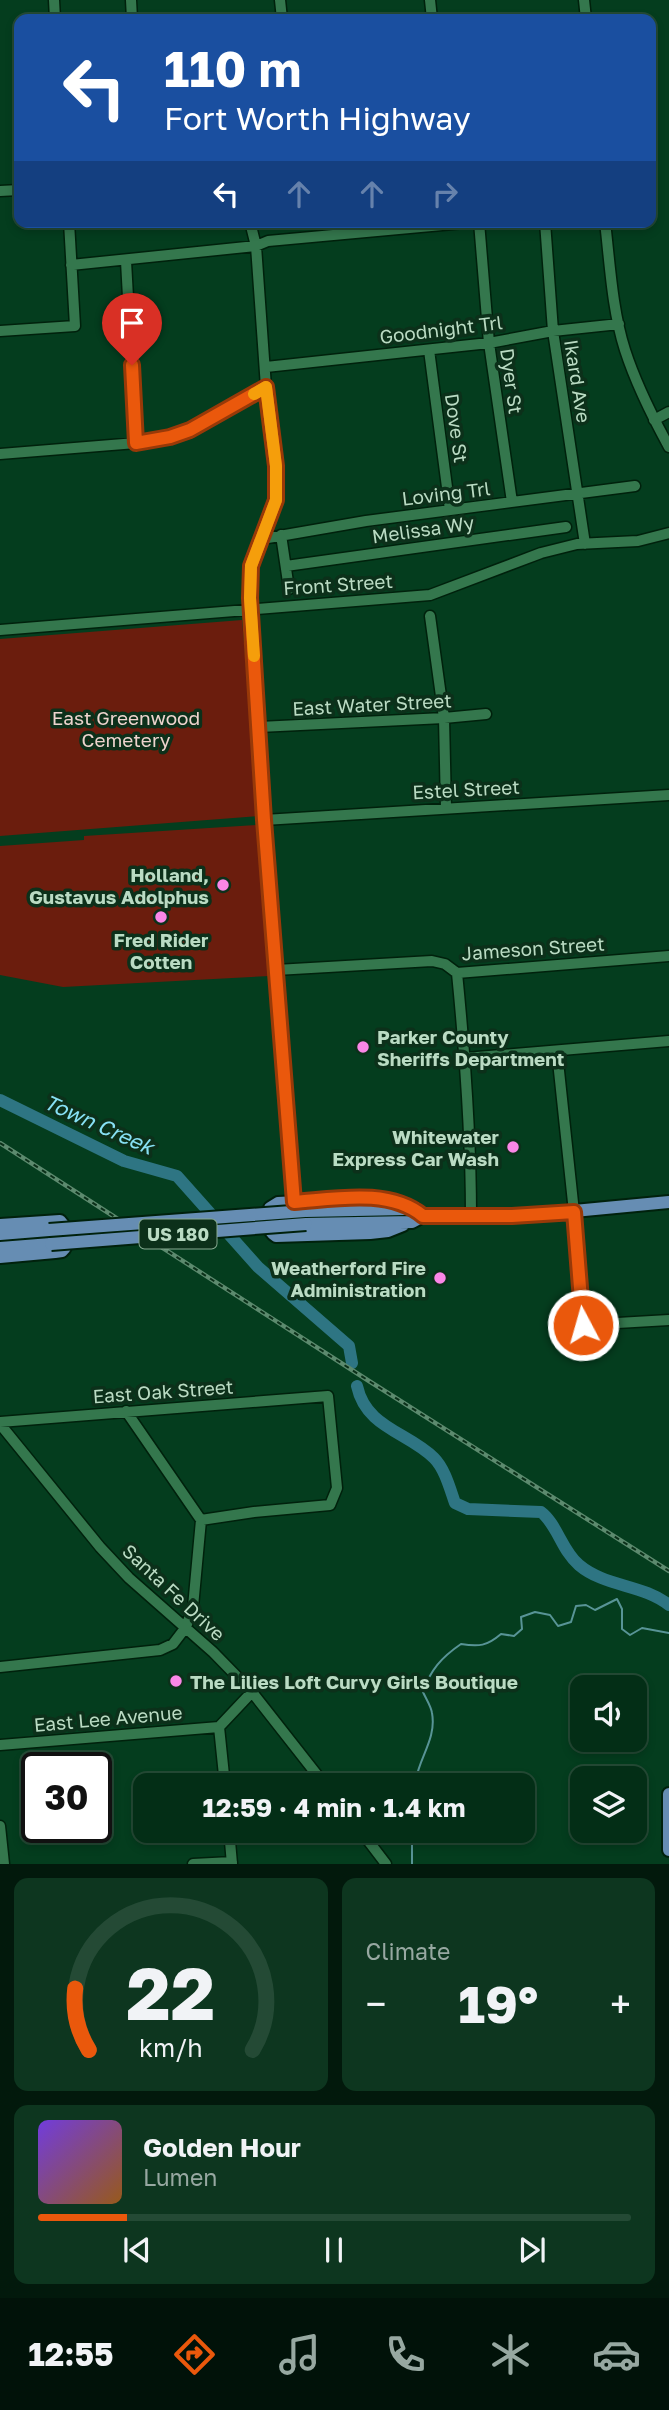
<!DOCTYPE html>
<meta charset="utf-8">
<style>
:root{--surface:#032e16;--page:#0d361f;--text:#f1f3f6;--muted:#97a8a1;--line:#244a35;--accent:#ea580c}
body{margin:0;font-family:"Golos Text",sans-serif;background:var(--page);color:var(--text);height:100vh;display:flex;flex-direction:column;font-size:26px;white-space:nowrap}
*{box-sizing:border-box;margin:0}
p{font-size:23px;color:var(--muted)}
.icon{flex:none;width:38px;height:38px;fill:none;stroke:currentColor;stroke-width:2;stroke-linecap:round;stroke-linejoin:round}
.map{position:relative;height:1864px;overflow:hidden}
.details{display:flex;flex-direction:column;gap:14px;padding:14px;background:#02190c;flex:1}
.details>*{flex:none}
.banner{position:absolute;left:14px;top:14px;width:642px;height:214px;border-radius:14px;box-shadow:0 4px 10px #0003,0 0 0 2px var(--line);background:#1a4fa0;color:#fff;overflow:hidden}
.controls{position:absolute;left:570px;top:1675px;display:grid;gap:14px}
.controls a{display:grid;place-items:center;width:77px;height:77px;border-radius:14px;background:var(--surface);box-shadow:0 4px 10px #0003,0 0 0 2px var(--line);font-size:35px}
.speed{position:absolute;left:21px;top:1752px;display:flex;gap:14px;font-size:35px;font-weight:700;text-align:center}
.speed>*{display:grid;place-content:center;width:91px;height:91px;border-radius:50%;background:var(--surface);box-shadow:0 4px 10px #0003,0 0 0 2px var(--line);line-height:1}
.speed .limit{border:4px solid #111;border-radius:10px;background:#fff;color:#111}
.pin{position:absolute;display:grid;place-items:center;width:60px;height:60px;color:#fff;margin:-72px -30px;border-radius:50% 50% 50% 0;rotate:-45deg;box-shadow:0 0 7px #0007}
.pin .icon{rotate:45deg}
.me{position:absolute;width:77px;margin:-38px;rotate:354deg;stroke-linejoin:round;filter:drop-shadow(0 0 5px #0008)}
.turn{display:flex;align-items:center;gap:24px;height:147px;padding:0 35px;font-size:32px}
.turn .icon{width:91px;height:91px;stroke-width:2.5}
.turn b{display:block;font-size:49px;line-height:60px}
.lanes{display:flex;align-items:center;height:66px;padding:0 35px;background:#0003;justify-content:center;gap:35px;direction:ltr}
.lanes .off{opacity:.35}
.big{font-size:52px;font-weight:700;line-height:1.1}
.details .tile{flex:1;display:flex;flex-direction:column;justify-content:center;gap:10px;min-width:0;padding:0 24px;border-radius:14px;background:var(--page)}
.details .dial{align-items:center;gap:0}
.dial svg{height:182px;overflow:visible;fill:none;stroke:var(--line);stroke-width:7;stroke-linecap:round;text-anchor:middle}
.dial text{fill:var(--text);stroke:none}
.song{display:flex;align-items:center;gap:21px}
.cover{width:84px;height:84px;border-radius:10px;background:linear-gradient(135deg,hsl(260 70% 55%),hsl(30 70% 35%))}
.played{height:7px;border-radius:4px;background:linear-gradient(90deg,var(--accent) 15%,var(--line) 15%)}
.keys{display:flex;justify-content:space-around;direction:ltr}
.heat{display:flex;justify-content:space-between;align-items:center;font-size:38px;direction:ltr}
.details .tiles{flex:1;display:grid;gap:14px;grid-template-columns:1fr 1fr}
.tile:last-child{grid-column:span 2}
.trip{position:absolute;left:133px;top:1773px;width:402px;height:70px;border-radius:14px;background:var(--surface);box-shadow:0 4px 10px #0003,0 0 0 2px var(--line);font-weight:700;line-height:70px;text-align:center}
.tabs{display:flex;height:112px;justify-content:space-around;align-items:center;background:#011209;color:var(--muted)}
.tabs .icon{width:49px;height:49px}
.tabs .selected{color:var(--accent)}
.tabs b{font-size:32px;color:var(--text)}
.map>svg:first-child{display:block}
.green{fill:#6b1d0d}
.lines{fill:none;stroke-linecap:round;stroke-linejoin:round}
.stream{stroke:#589496;stroke-width:2}
.river{stroke:#2e7583;stroke-width:12}
.minor-casing{stroke:#00210c;stroke-width:13}
.major-casing{stroke:#00210c;stroke-width:16}
.minor{stroke:#34774d;stroke-width:10}
.major{stroke:#668db3;stroke-width:12}
.rail-casing{stroke:#5c8a6e;stroke-width:4.5}
.rail{stroke:#0c301a;stroke-width:2;stroke-dasharray:5;stroke-linecap:butt}
.major-bridge-casing{stroke:#00210c;stroke-width:16;stroke-linecap:butt}
.major-bridge{stroke:#668db3;stroke-width:12}
.route-casing{stroke:#983908;stroke-width:18}
.route{stroke:#ea580c;stroke-width:12}
.slow{stroke:#f59e0b;stroke-width:12}
.poi-dot{fill:#fa87e7;stroke:#0c301a;stroke-width:2.5}
.labels{text-anchor:middle;dominant-baseline:central;stroke-width:7;stroke-linejoin:round;paint-order:stroke}
.shield{fill:#0c301a;stroke:#86a890;stroke-width:2}
.shield-label{font-size:18px;font-weight:bold;fill:#badbc3}
.street-label{font-size:19px;fill:#badbc3;stroke:#0c301a}
.park-label{font-size:19px;fill:#eed4ce;stroke:#0c301a}
.poi-label{font-size:19px;font-weight:bold;fill:#badbc3;stroke:#0c301a;text-anchor:end}
.water-label{font-size:21px;font-style:italic;fill:#87e1f5;stroke:#0c301a}
</style>
<div class="map">
<svg width="669" height="1864" viewBox="0 0 669 1864">
<rect width="100%" height="100%" fill="#043d1e"/>
<path class="green" d="M 242,620 L 259,816 L 0,836 L 0,639 Z
M 257,825 L 270,976 L 63,987 L 0,975 L 0,846 L 84,840 L 84,836 Z"/>
<g class="lines">
<path class="stream" d="M 415,1785 C 417,1760 437,1740 432,1713 C 431,1706 426,1699 423,1692 C 430,1670 442,1657 461,1644 C 479,1647 487,1646 501,1634 L 514,1636 L 522,1629 L 521,1617 L 535,1612 L 550,1615 L 558,1626 L 571,1622 L 576,1606 L 586,1605 L 595,1610 L 617,1599 L 622,1609 L 622,1629 L 630,1635 L 642,1628 L 669,1633
M 412,1864 L 412,1830"/>
<path class="river" d="M 0,1100 L 124,1161 L 177,1176 L 258,1267 L 349,1346 L 352,1363
M 357,1386 C 366,1428 408,1432 434,1458 C 445,1469 450,1489 455,1503 L 468,1509 L 541,1512 C 557,1524 562,1551 579,1565 C 605,1587 642,1584 669,1605"/>
<g class="minor-casing">
<path id="minor" d="M 54,0 L 55,19
M 131,0 L 132,19
M 280,0 L 282,19
M 430,0 L 432,19
M 584,0 L 586,19
M 0,191 L 19,190
M 250,222 L 256,246 L 266,387 L 276,466 L 276,500 L 251,566 L 250,598 L 264,820 L 294,1202
M 479,222 L 489,343 L 512,502
M 545,222 L 553,331 L 585,544
M 605,222 C 610,264 612,309 625,350 C 636,384 652,416 669,447
M 126,261 L 136,443
M 71,265 L 256,246 L 268,241 L 475,222
M 0,331 L 75,326 L 69,222
M 429,350 L 450,510
M 266,367 L 489,343 L 553,331 L 619,324
M 654,420 L 669,412
M 0,454 L 136,443 L 170,437 L 190,430 L 266,387
M 281,535 L 289,589
M 262,539 L 366,521 L 635,486
M 286,566 L 566,527
M 430,616 L 444,718 L 446,808
M 0,630 L 430,595 L 541,553 L 577,544 L 638,541 L 669,533
M 259,727 L 444,718 L 486,714
M 264,820 L 669,795
M 276,970 L 432,961 L 445,964 L 457,973 L 669,956
M 457,973 C 465,1054 471,1134 471,1216
M 557,1052 L 574,1212 L 583,1325 L 669,1320
M 465,1058 L 669,1041
M 0,1422 L 328,1396 L 337,1488 L 330,1505 L 254,1512 L 201,1520
M 0,1424 L 100,1547 L 129,1578 L 213,1652 L 252,1692 L 325,1785
M 0,1667 L 160,1650 L 173,1644 L 186,1627 L 193,1607 L 201,1520 L 126,1411
M 0,1745 L 219,1727
M 225,1785 L 219,1727 L 252,1692
M 0,1826 L 4,1864
M 229,1830 L 232,1864
M 360,1830 L 386,1864
M 193,1864 L 232,1862"/>
</g>
<g class="major-casing">
<path id="major" d="M 305,1211 L 404,1209
M 306,1224 L 412,1222 L 423,1216 L 532,1215 L 669,1202
M 0,1225 L 60,1221 C 67,1228 70,1244 62,1251 L 55,1252 L 0,1257
M 403,1225 L 388,1231 L 370,1233 L 276,1236 C 267,1231 268,1217 270,1208 L 278,1203 L 377,1198 L 415,1209
M 0,1234 L 49,1230
M 0,1248 L 51,1244
M 669,1794 L 669,1850"/>
</g>
<use href="#minor" class="minor"/>
<use href="#major" class="major"/>
<g class="rail-casing">
<path id="rail" d="M 0,1143 L 369,1381 L 669,1571"/>
</g>
<use href="#rail" class="rail"/>
<g class="major-bridge-casing">
<path id="major-bridge" d="M 49,1230 L 305,1211
M 51,1244 L 306,1224"/>
</g>
<use href="#major-bridge" class="major-bridge"/>
</g>
<g class="lines">
<g class="route-casing">
<path id="route" d="M 132,365 L 136,443 L 170,437 L 190,430 L 266,387 L 276,466 L 276,500 L 251,566 L 250,598 L 264,820 L 294,1202 C 335,1199 389,1188 423,1216 L 512,1216 L 574,1212 L 583,1325"/>
</g>
<use href="#route" class="route"/>
<path class="slow" d="M 254,656 L 250,598 L 251,566 L 276,500 L 276,466 L 266,387 L 254,394"/>
</g>
<g class="poi-dot">
<circle cx="223" cy="885" r="7"/>
<circle cx="161" cy="917" r="7"/>
<circle cx="363" cy="1047" r="7"/>
<circle cx="513" cy="1147" r="7"/>
<circle cx="440" cy="1278" r="7"/>
<circle cx="176" cy="1681" r="7"/>
</g>
<g class="labels">
<rect class="shield" x="139.5" y="1219.5" width="77" height="29" rx="5"/>
<g class="shield-label">
<text x="178" y="1234">US 180</text>
</g>
<g class="street-label">
<text transform="translate(441 329) rotate(-7)">Goodnight Trl</text>
<text transform="translate(512 381) rotate(82)">Dyer St</text>
<text transform="translate(578 381) rotate(81)">Ikard Ave</text>
<text transform="translate(457 428) rotate(82)">Dove St</text>
<text transform="translate(446 493) rotate(-7)">Loving Trl</text>
<text transform="translate(423 529) rotate(-8)">Melissa Wy</text>
<text transform="translate(338 584) rotate(-4)">Front Street</text>
<text transform="translate(372 704) rotate(-3)">East Water Street</text>
<text transform="translate(466 789) rotate(-3)">Estel Street</text>
<text transform="translate(533 948) rotate(-4)">Jameson Street</text>
<text transform="translate(163 1391) rotate(-4)">East Oak Street</text>
<text transform="translate(174 1592) rotate(43)">Santa Fe Drive</text>
<text transform="translate(108 1718) rotate(-5)">East Lee Avenue</text>
</g>
<g class="park-label">
<text x="126" y="717">East Greenwood<tspan x="126" dy="22">Cemetery</tspan></text>
</g>
<g class="poi-label">
<text x="209" y="874">Holland,<tspan x="209" dy="22">Gustavus Adolphus</tspan></text>
<text x="161" y="939" text-anchor="middle">Fred Rider<tspan x="161" dy="22">Cotten</tspan></text>
<text x="377" y="1036" text-anchor="start">Parker County<tspan x="377" dy="22">Sheriffs Department</tspan></text>
<text x="499" y="1136">Whitewater<tspan x="499" dy="22">Express Car Wash</tspan></text>
<text x="426" y="1267">Weatherford Fire<tspan x="426" dy="22">Administration</tspan></text>
<text x="190" y="1681" text-anchor="start">The Lilies Loft Curvy Girls Boutique</text>
</g>
<g class="water-label">
<text transform="translate(99 1124) rotate(24)">Town Creek</text>
</g>
</g>
</svg>
<div class="controls">
<a><svg class="icon" aria-label="sound" viewBox="0 0 24 24"><path d="M4 9h4l5-4v14l-5-4H4zM17 9q2 3 0 6"/></svg></a>
<a><svg class="icon" aria-label="layers" viewBox="0 0 24 24"><path d="M12 4l9 5-9 5-9-5zM3 14l9 5 9-5"/></svg></a>
</div>
<div class="speed"><div class="limit">30</div></div>
<div class="pin" style="left:132px;top:365px;background:#d93025"><svg class="icon" aria-label="arrive" viewBox="0 0 24 24"><path d="M6 21V4h12l-3 4 3 4H6"/></svg></div>
<svg class="me" style="left:583px;top:1325px" viewBox="-20 -20 40 40"><circle r="17" fill="#ea580c" stroke="#fff" stroke-width="3"/><path d="M0-11L8 9 0 5-8 9z" fill="#fff"/></svg>
<div class="trip">12:59 · 4 min · 1.4 km</div>
<div class="banner">
<div class="turn"><svg class="icon" aria-label="left" viewBox="0 0 24 24"><path d="M17 20v-9H6M10 6l-5 5 5 5"/></svg><div><b>110 m</b>Fort Worth Highway</div></div>
<div class="lanes"><svg class="icon" aria-label="left" viewBox="0 0 24 24"><path d="M17 20v-9H6M10 6l-5 5 5 5"/></svg><svg class="icon off" aria-label="ahead" viewBox="0 0 24 24"><path d="M12 20V5M6 11l6-6 6 6"/></svg><svg class="icon off" aria-label="ahead" viewBox="0 0 24 24"><path d="M12 20V5M6 11l6-6 6 6"/></svg><svg class="icon off" aria-label="right" viewBox="0 0 24 24"><path d="M7 20v-9h11M14 6l5 5-5 5"/></svg></div>
</div>
</div>
<section class="details">
<div class="tiles">
<div class="tile dial"><svg viewBox="0 0 100 80">
<path d="M14 69A42 42 0 1 1 86 69"/>
<path d="M14 69A42 42 0 0 1 8 42" stroke="#ea580c"/>
<text x="50" y="56" font-size="32" font-weight="700">22</text>
<text x="50" y="72" font-size="11">km/h</text>
</svg></div>
<div class="tile"><p>Climate</p>
<div class="heat"><a>−</a><b class="big">19°</b><a>+</a></div>
</div>
<div class="tile">
<div class="song"><i class="cover"></i><div><b>Golden Hour</b><p>Lumen</p></div></div>
<div class="played"></div>
<div class="keys"><svg class="icon" aria-label="previous" viewBox="0 0 24 24"><path d="M18 5L8 12l10 7zM5 5v14"/></svg><svg class="icon" aria-label="pause" viewBox="0 0 24 24"><path d="M8 5v14M16 5v14"/></svg><svg class="icon" aria-label="next" viewBox="0 0 24 24"><path d="M6 5l10 7-10 7zM19 5v14"/></svg></div>
</div>
</div>
</section>
<nav class="tabs">
<b>12:55</b>
<svg class="icon selected" aria-label="directions" viewBox="0 0 24 24"><path d="M12 3l9 9-9 9-9-9zM9 14v-3h6M13 9l2 2-2 2"/></svg>
<svg class="icon" aria-label="music" viewBox="0 0 24 24"><path d="M9 18V5l10-2v13"/><circle cx="6" cy="18" r="3"/><circle cx="16" cy="16" r="3"/></svg>
<svg class="icon" aria-label="phone" viewBox="0 0 24 24"><path d="M5 4h4l2 5-3 2q2 4 5 5l2-3 5 2v4C11 20 4 13 5 4z"/></svg>
<svg class="icon" aria-label="climate" viewBox="0 0 24 24"><path d="M12 3v18M4 7l16 10M4 17L20 7"/></svg>
<svg class="icon" aria-label="car" viewBox="0 0 24 24"><path d="M5 17H2v-5l4-1 3-4h7l3 4 3 1v5h-3M9 17h6M6 11h13"/><circle cx="7" cy="17" r="2"/><circle cx="17" cy="17" r="2"/></svg>
</nav>
